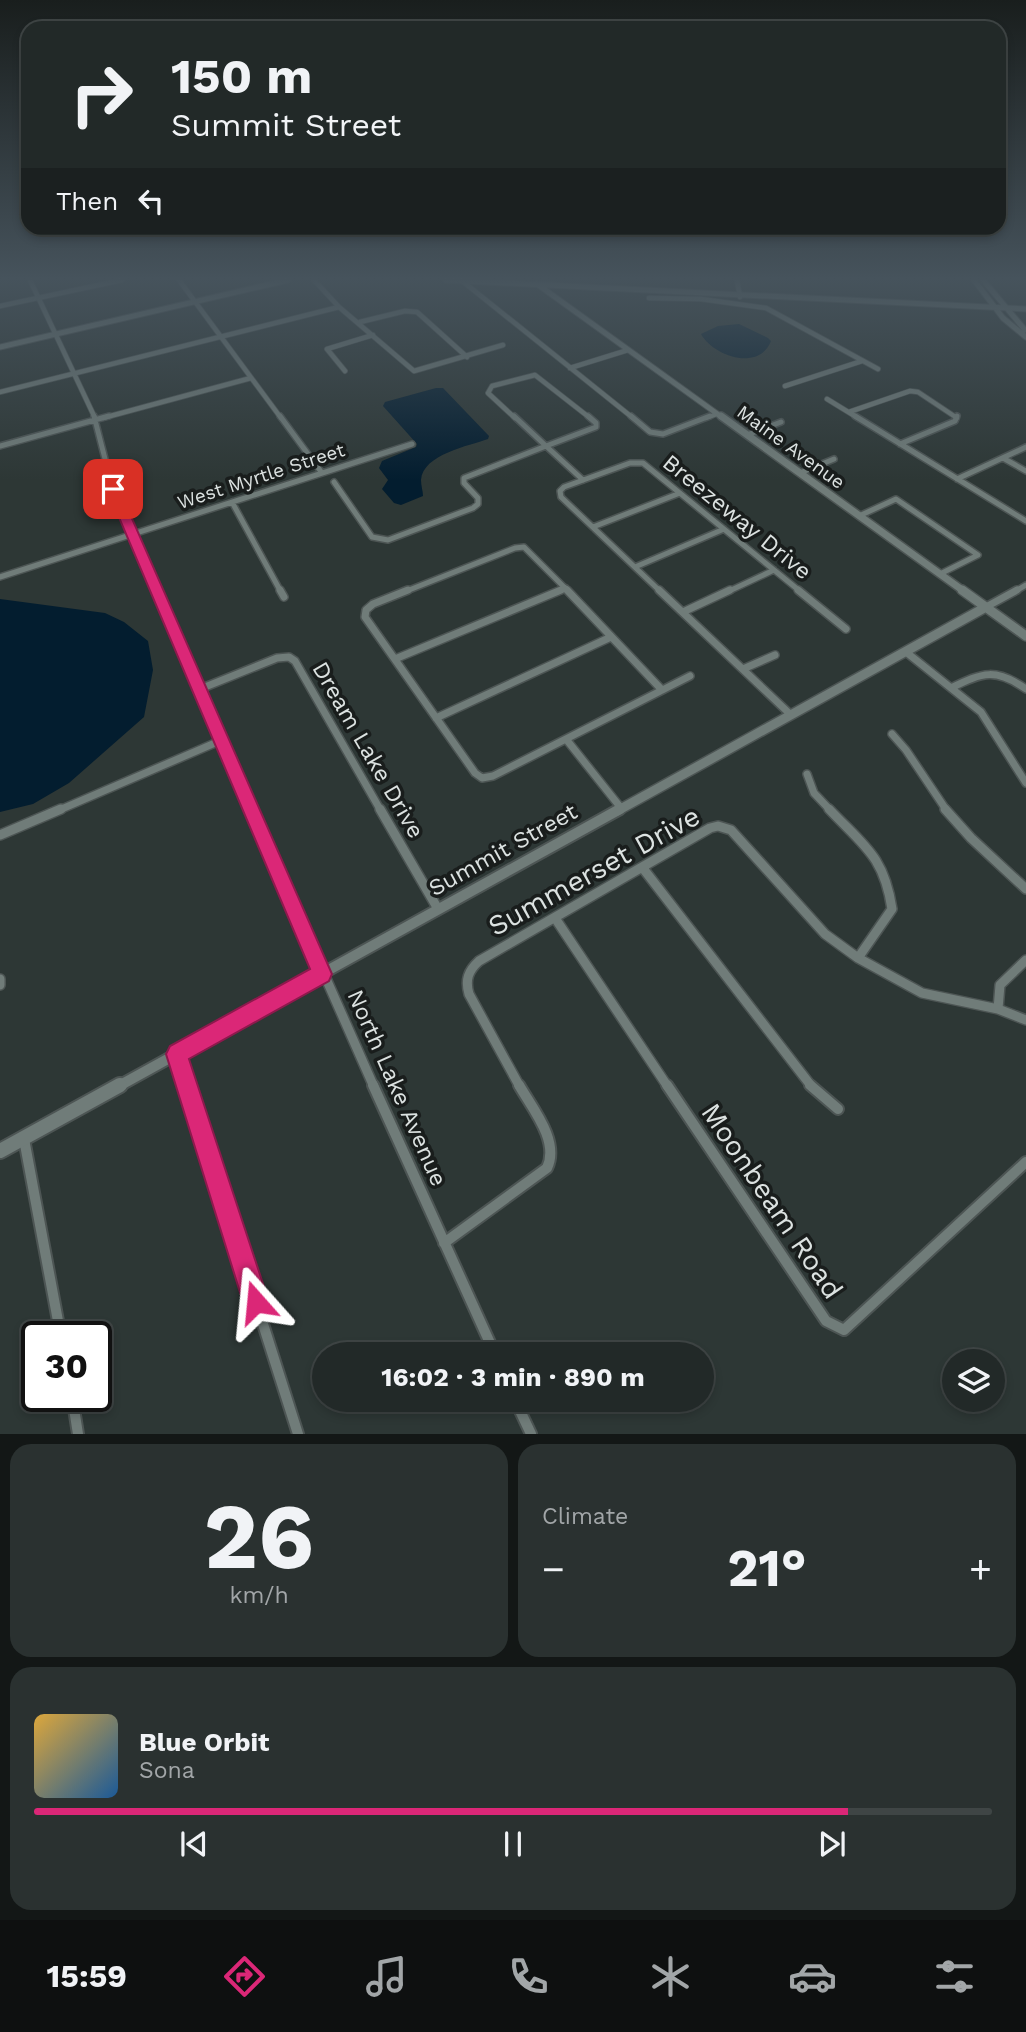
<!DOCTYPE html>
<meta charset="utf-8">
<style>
:root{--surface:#222928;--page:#2a3130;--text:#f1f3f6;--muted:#a2a6a8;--line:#3f4545;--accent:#db2777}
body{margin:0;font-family:"Work Sans",sans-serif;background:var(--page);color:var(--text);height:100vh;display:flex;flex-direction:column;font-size:26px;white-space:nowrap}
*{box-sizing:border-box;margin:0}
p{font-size:23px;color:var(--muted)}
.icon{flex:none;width:38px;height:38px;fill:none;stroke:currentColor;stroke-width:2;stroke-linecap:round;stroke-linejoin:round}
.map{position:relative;height:1434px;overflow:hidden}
.panel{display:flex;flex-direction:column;gap:10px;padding:10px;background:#131716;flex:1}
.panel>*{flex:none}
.banner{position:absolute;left:21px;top:21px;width:985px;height:214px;border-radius:21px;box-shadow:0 4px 10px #0003,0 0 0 2px var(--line);background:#222928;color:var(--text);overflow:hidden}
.tools{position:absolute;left:942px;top:1349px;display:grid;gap:14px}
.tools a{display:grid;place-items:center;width:63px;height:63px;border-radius:50%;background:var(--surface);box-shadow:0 4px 10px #0003,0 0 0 2px var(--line);font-size:35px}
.speed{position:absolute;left:21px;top:1321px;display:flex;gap:14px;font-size:35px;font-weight:700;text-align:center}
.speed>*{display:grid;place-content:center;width:91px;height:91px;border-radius:50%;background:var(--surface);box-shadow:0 4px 10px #0003,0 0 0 2px var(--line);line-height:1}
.speed .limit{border:4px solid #111;border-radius:10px;background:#fff;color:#111}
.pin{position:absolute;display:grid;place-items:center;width:60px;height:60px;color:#fff;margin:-30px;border-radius:14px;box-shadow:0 4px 10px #0006}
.me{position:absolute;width:77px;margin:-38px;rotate:342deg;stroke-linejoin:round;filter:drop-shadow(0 0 5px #0008)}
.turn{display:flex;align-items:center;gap:24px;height:147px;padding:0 35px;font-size:32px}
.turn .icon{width:91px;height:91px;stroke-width:2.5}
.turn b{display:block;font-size:49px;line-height:60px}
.then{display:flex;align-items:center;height:66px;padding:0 35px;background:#0003;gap:14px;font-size:26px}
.big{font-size:52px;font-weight:700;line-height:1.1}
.panel .widget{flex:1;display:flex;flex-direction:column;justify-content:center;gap:10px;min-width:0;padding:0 24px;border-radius:21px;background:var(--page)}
.panel .dial{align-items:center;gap:0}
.dial b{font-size:91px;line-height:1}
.song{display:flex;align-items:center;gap:21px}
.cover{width:84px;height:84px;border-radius:10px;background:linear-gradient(135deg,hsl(40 70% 55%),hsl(210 70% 35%))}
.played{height:7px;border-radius:4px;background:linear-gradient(90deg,var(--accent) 85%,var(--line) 85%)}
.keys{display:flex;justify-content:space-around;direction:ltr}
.heat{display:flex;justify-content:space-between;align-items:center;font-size:38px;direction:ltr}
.panel .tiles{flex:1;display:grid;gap:10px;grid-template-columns:1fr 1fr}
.widget:last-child{grid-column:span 2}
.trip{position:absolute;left:312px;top:1342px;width:402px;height:70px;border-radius:35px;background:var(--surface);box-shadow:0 4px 10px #0003,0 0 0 2px var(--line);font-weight:700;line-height:70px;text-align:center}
.menu{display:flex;height:112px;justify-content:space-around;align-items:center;background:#0e1010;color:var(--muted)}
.menu .icon{width:49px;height:49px}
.menu .selected{color:var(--accent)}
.menu b{font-size:32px;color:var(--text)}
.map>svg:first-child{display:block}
.water{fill:#031d2f}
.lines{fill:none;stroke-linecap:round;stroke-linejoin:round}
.minor-far4-casing{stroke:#4d5554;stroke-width:6}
.minor-far3-casing{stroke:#4d5554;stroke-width:8}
.minor-far2-casing{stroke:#4d5554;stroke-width:10}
.minor-far1-casing{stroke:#4d5554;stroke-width:12}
.minor-casing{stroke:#4d5554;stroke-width:14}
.tertiary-far4-casing{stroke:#4d5554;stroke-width:7}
.tertiary-far3-casing{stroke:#4d5554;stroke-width:10}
.tertiary-far2-casing{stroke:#4d5554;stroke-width:12}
.tertiary-far1-casing{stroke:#4d5554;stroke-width:14}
.tertiary-casing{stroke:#4d5554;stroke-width:18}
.minor-far4{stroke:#707c79;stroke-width:4.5}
.minor-far3{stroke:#707c79;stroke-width:5}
.minor-far2{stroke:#707c79;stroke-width:7}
.minor-far1{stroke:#707c79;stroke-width:9}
.minor{stroke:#707c79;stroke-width:10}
.tertiary-far4{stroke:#707c79;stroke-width:5}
.tertiary-far3{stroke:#707c79;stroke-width:7}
.tertiary-far2{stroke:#707c79;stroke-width:9}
.tertiary-far1{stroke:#707c79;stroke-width:10}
.tertiary{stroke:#707c79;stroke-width:14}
.route{fill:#db2777;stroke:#8e194d;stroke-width:2}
.labels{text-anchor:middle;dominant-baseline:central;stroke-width:7;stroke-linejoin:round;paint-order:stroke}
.far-street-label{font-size:19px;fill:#dce2e1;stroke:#191d1c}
.street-label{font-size:23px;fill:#dce2e1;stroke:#191d1c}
.near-street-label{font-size:28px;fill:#dce2e1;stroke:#191d1c}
</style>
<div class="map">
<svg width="1026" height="1434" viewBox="0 0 1026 1434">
<rect width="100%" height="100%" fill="#2d3735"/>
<path class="water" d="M 739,324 L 768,338 L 771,341 C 759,372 713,356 701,334 L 718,326 Z
M 436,388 L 443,388 L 489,436 L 488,439 C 469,446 423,454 421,480 C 421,486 423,491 423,496 L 401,505 L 394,503 L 382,489 L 388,480 L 379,468 L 382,461 L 416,447 L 417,444 L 383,406 L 385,402 Z
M 0,599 L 105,613 L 124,622 L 148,641 L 153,670 L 144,717 L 69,783 L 33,804 L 0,812 Z"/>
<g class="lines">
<g class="minor-far4-casing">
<path id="minor-far4" d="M 30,280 L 95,418
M 179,280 L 281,418
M 314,280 L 339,307 L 414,371 L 503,345
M 461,280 L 633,418
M 737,280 L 740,297
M 649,298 L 701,299 L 766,308 L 878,369
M 0,306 L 122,280
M 360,322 L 405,311 L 417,312 L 467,357
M 570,368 L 628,350
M 345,371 L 327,349 L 373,335
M 785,386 L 862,361
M 0,392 L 339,307
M 827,399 L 858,418
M 849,412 L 910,391 L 918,392 L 957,418
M 103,418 L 251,378
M 515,418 L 488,393 L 492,386 L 535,375 L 590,418
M 706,418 L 717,414"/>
</g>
<g class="minor-far3-casing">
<path id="minor-far3" d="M 94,416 L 113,490 L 157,592
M 280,416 L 322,473
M 514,416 L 546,446
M 631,416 L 650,432 L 663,434 L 710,416
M 855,416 L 1026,521
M 747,435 L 781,422
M 900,444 L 955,421 L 957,416
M 0,446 L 109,416
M 546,446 L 583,480
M 546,446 L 596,427 L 596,423 L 588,416
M 1003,458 L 1026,471
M 800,473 L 834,459
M 957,479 L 1026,447
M 334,482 L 372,537 L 388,540 L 473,508 L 478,504 L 478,498 L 464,483 L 464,478 L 546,446
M 232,502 L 281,592
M 859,516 L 896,499 L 978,555 L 940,574
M 593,527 L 680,493
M 635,567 L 724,529
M 0,577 L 412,444
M 404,592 L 515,548 L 524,547 L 569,592
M 557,592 L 566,588
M 661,592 L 561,497 L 560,491 L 564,487 L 630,463 L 643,463 L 801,592
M 727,592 L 774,570
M 1014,592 L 1026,585"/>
</g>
<g class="minor-far2-casing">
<path id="minor-far2" d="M 156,590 L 252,811
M 280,590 L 284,597
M 408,590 L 373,604 L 366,610 L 365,617 L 475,773 L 482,778 L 493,776 L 690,676
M 567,590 L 662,690
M 659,590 L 791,715
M 798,590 L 846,629
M 986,607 L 1017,590
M 683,612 L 730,590
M 906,652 L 981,712 L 1026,783
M 395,659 L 561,590
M 743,669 L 775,655
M 951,688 C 983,672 996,668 1026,689
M 200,689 L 277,658 L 289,657 L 295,661 L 381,811
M 436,718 L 611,637
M 892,734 L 906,750 L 947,811
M 566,739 L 621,808
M 807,774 L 814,793 L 831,811
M 57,811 L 222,740"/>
</g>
<g class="minor-far1-casing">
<path id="minor-far1" d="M 251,809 L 374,1087
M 380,809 L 438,909
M 829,809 C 864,846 884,856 892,909 L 858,958
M 945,809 L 971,838 L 1026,889
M 0,835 L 61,809
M 642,867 L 812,1087
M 555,918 L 668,1087
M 0,979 L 0,985
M 998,1009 L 1000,985 L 1026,960
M 177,1054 L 187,1087
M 520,1087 L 469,994 C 465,980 468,971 479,961 L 710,828 L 718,826 L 731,830 L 825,934 L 858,958 L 922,993 L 998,1009 L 1026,1020"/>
</g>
<g class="minor-casing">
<path id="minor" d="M 187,1085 L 298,1434
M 373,1085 L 495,1354
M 667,1085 L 826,1321 L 844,1330 L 1026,1162
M 810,1085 L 838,1109
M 24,1139 L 61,1337
M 444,1243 L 547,1168 C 560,1141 532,1108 519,1085
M 72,1396 L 78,1434
M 515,1400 L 531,1434"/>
</g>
<g class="tertiary-far4-casing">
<path id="tertiary-far4" d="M 446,280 L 1026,309
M 974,280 L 1003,318 L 1026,337
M 983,280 L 1025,330
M 537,284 L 723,418
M 0,347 L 288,280"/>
</g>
<g class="tertiary-far3-casing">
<path id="tertiary-far3" d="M 721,416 L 965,592"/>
</g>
<g class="tertiary-far2-casing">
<path id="tertiary-far2" d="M 962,590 L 1026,636
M 617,811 L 986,607"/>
</g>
<g class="tertiary-far1-casing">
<path id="tertiary-far1" d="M 117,1087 L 620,809"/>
</g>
<g class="tertiary-casing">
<path id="tertiary" d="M 0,1151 L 120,1085"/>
</g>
<use href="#minor-far4" class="minor-far4"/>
<use href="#minor-far3" class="minor-far3"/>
<use href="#minor-far2" class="minor-far2"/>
<use href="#minor-far1" class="minor-far1"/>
<use href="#minor" class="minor"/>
<use href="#tertiary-far4" class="tertiary-far4"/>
<use href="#tertiary-far3" class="tertiary-far3"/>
<use href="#tertiary-far2" class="tertiary-far2"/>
<use href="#tertiary-far1" class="tertiary-far1"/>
<use href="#tertiary" class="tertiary"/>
</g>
<linearGradient id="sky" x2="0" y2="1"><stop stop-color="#191e1d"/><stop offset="0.58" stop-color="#46535c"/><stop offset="1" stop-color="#46535c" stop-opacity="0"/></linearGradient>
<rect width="1026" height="480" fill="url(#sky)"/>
<path class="route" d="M 113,486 L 119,489 L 332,974 L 329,981 L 189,1059 L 269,1302 L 265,1311 L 256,1314 L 247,1311 L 243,1302 L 166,1054 L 170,1046 L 310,969 L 107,489 Z"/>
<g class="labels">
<g class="far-street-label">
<text transform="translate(791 447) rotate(36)">Maine Avenue</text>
<text transform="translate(261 476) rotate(-18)">West Myrtle Street</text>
</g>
<g class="street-label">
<text transform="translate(737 517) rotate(39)">Breezeway Drive</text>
<text transform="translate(368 750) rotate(60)">Dream Lake Drive</text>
<text transform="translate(503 850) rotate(-29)">Summit Street</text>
<text transform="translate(397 1088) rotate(66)">North Lake Avenue</text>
</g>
<g class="near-street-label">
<text transform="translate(594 871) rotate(-29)">Summerset Drive</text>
<text transform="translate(772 1201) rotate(56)">Moonbeam Road</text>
</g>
</g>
</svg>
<div class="tools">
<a><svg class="icon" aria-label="layers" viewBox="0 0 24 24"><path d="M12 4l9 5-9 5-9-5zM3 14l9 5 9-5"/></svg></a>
</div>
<div class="speed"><div class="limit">30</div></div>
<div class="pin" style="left:113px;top:489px;background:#d93025"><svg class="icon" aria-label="arrive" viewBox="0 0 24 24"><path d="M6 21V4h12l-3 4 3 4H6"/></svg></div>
<svg class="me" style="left:256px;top:1302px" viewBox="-20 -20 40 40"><path d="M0-17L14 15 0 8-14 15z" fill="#db2777" stroke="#fff" stroke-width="4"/></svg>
<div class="trip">16:02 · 3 min · 890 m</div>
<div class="banner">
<div class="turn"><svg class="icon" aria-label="right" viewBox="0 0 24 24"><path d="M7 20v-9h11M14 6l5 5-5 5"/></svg><div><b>150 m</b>Summit Street</div></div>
<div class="then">Then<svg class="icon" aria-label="left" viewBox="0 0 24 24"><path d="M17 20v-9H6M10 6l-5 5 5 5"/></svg></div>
</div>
</div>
<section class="panel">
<div class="tiles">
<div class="widget dial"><b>26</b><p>km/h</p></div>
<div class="widget"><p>Climate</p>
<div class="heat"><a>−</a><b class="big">21°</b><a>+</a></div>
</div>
<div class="widget">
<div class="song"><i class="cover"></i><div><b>Blue Orbit</b><p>Sona</p></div></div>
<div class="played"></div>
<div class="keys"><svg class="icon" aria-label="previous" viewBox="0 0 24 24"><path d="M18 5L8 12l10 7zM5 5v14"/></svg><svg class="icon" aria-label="pause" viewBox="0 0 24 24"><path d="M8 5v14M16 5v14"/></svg><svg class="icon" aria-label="next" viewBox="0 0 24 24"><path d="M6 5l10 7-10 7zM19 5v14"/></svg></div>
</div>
</div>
</section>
<nav class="menu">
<b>15:59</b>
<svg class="icon selected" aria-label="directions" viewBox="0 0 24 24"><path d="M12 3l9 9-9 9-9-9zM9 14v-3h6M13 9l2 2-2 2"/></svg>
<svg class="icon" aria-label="music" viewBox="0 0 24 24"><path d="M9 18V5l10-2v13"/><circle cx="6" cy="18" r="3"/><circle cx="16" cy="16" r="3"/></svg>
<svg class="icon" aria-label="phone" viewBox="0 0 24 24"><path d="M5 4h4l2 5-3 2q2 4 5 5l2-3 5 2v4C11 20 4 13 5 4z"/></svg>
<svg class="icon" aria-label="climate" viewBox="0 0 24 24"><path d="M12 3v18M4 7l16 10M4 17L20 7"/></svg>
<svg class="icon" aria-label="car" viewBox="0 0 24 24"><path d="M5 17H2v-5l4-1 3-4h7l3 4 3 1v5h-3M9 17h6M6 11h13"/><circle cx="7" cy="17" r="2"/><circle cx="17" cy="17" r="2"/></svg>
<svg class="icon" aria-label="filters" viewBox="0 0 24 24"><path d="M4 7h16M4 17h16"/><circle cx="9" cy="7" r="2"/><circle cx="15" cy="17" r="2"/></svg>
</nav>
